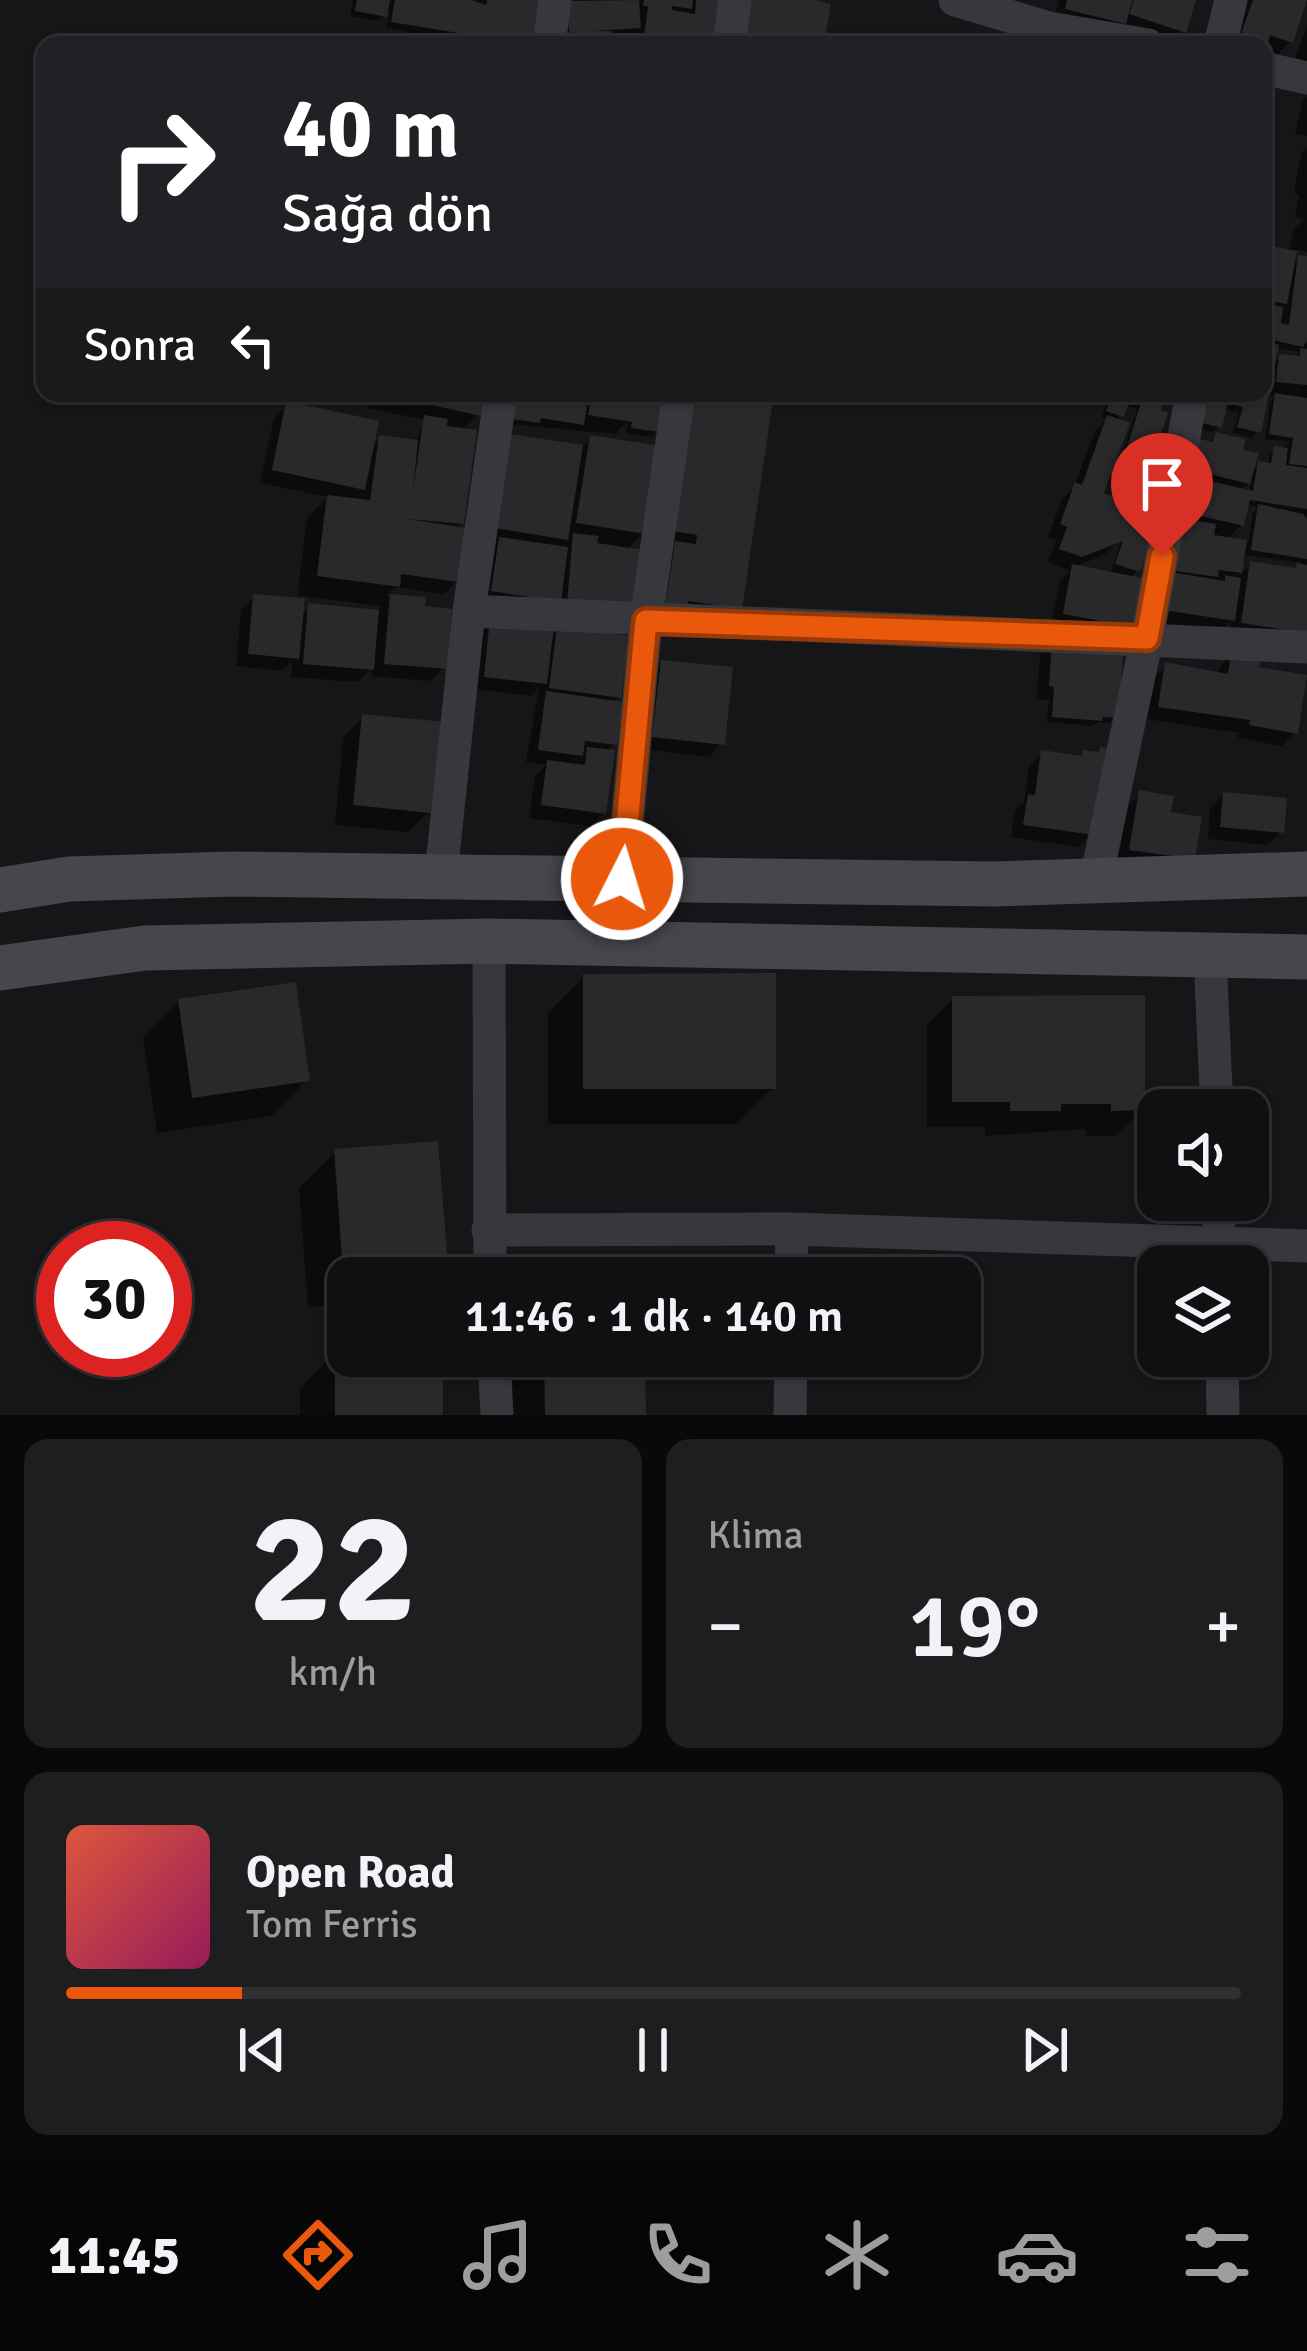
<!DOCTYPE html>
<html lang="tr">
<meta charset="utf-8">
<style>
:root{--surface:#101012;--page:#1e1e20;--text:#f1f3f6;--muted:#9c9d9f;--line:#303032;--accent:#ea580c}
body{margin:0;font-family:Signika,sans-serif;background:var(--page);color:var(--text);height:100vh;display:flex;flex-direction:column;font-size:45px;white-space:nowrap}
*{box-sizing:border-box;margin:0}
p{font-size:39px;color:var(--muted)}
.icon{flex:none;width:66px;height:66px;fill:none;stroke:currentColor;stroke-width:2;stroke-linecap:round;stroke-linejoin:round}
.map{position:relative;height:1415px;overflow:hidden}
.side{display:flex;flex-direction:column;gap:24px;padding:24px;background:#09090a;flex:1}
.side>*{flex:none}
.guide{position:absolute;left:36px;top:36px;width:1236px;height:366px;border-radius:24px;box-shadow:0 3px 9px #0004,0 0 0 3px var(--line);background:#202124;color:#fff;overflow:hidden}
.tools{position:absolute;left:1137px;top:1089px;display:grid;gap:24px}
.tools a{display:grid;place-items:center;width:132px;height:132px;border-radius:24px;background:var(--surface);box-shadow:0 3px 9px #0004,0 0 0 3px var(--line);font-size:60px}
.speed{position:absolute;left:36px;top:1221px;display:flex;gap:24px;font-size:60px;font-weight:700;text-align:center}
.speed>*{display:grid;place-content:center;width:156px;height:156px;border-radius:50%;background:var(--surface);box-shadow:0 3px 9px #0004,0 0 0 3px var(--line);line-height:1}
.speed .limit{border:18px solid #d22;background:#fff;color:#111}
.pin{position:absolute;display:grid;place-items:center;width:102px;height:102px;color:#fff;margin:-123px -51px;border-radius:50% 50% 50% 0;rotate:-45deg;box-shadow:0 0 12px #0007}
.pin .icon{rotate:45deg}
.me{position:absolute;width:132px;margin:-66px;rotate:5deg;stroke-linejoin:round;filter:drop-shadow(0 0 9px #0008)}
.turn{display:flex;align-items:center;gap:42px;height:252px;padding:0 48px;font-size:54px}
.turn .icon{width:156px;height:156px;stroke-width:2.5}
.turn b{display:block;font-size:84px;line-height:102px}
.then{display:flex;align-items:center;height:114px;padding:0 48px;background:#0003;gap:24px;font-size:45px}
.big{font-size:90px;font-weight:600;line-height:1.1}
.side .widget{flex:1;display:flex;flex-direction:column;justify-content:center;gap:18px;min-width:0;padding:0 42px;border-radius:24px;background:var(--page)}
.side .dial{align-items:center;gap:0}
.dial b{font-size:156px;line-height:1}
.song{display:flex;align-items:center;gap:36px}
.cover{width:144px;height:144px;border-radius:18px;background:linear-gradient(135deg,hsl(10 70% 55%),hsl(330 70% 35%))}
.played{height:12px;border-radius:6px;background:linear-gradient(90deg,var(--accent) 15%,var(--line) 15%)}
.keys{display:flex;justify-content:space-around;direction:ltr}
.heat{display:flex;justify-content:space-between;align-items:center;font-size:66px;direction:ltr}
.side .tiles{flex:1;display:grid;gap:24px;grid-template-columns:1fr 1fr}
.widget:last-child{grid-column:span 2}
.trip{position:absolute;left:327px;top:1257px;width:654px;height:120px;border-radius:24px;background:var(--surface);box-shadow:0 3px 9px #0004,0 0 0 3px var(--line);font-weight:600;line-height:120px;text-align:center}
.tabs{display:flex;height:192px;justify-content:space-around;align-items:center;background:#060607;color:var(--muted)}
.tabs .icon{width:84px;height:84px}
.tabs .current{color:var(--accent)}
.tabs b{font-size:54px;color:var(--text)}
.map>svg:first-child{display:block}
.shadow{fill:#0007;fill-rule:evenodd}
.building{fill:#29292c}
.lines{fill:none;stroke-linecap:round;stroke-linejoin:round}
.street{stroke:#37383d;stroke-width:33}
.secondary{stroke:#45474d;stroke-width:45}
.route-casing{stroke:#983908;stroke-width:30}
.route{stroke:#ea580c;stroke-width:21}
</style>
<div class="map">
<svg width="1307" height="1415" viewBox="0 0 1307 1415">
<rect width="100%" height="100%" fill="#161618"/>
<path class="shadow" d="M 353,0 L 387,0 L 386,6 L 392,0 L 537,0 L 528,45 L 422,45 L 425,43 L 406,40 L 407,31 L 386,28 L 390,10 L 378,21 L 350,16 Z
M 573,0 L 723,0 L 714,45 L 555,45 Z
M 1059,0 L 1129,0 L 1127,6 L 1135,9 L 1137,0 L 1193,0 L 1183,31 L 1170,45 L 1118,28 L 1053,22 Z
M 1246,0 L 1305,0 L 1290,42 L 1277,55 L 1263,50 L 1263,45 L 1230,45 Z
M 1307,26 L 1307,77 L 1290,72 Z
M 360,38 L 391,45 L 352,45 Z
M 1307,96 L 1307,136 L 1295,134 L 1302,102 Z
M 1307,148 L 1307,252 L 1295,249 L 1291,266 L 1299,258 L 1307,259 L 1307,641 L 1229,635 L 1231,620 L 1218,633 L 1152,622 L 1177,492 L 1211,441 L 1217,435 L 1240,452 L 1250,473 L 1259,464 L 1268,466 L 1269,455 L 1291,442 L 1265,439 L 1270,402 L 1276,396 L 1267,395 L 1258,431 L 1252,437 L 1233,433 L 1239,412 L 1224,409 L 1219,426 L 1213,432 L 1191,427 L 1199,393 L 1263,393 L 1263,247 L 1289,252 L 1294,229 L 1304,219 L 1295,217 L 1299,195 L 1294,193 L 1301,153 ZM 1275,348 L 1300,352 L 1294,358 L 1280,357 L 1270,367 ZM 1252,479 L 1249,494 L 1240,491 ZM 1246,505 L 1258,507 L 1253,513 L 1248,543 L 1227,539 L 1241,525 ZM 1242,554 L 1301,563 L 1300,569 L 1251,564 L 1239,576 Z
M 315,393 L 368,393 L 357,403 Z
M 370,393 L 483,393 L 478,415 L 462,431 L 461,523 L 455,529 L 457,581 L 444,594 L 395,587 L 386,596 L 423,600 L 444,668 L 430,681 L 372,676 L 373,667 L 357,682 L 291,677 L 292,661 L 283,671 L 236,666 L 241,610 L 254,597 L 297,600 L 307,518 L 328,497 L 260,483 L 274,418 L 287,405 L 371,447 L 380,438 L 416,442 L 424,420 L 367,408 ZM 302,596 L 382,606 L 378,610 L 310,607 L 300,616 Z
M 513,393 L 663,393 L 657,431 L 651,437 L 626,433 L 628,421 L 615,434 L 508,424 Z
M 771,393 L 739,608 L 660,614 L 670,550 L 674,546 L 659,544 Z
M 1109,393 L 1163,393 L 1151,457 L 1145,463 L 1122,456 L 1137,409 L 1125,405 L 1116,421 L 1113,461 L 1121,480 L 1115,486 L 1105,482 L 1100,495 L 1120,502 L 1135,471 L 1146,506 L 1140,511 L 1130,508 L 1124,527 L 1137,571 L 1130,578 L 1130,625 L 1051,626 L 1060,581 L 1070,571 L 1048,562 L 1056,540 L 1048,537 L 1062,499 L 1074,487 L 1095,431 L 1107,419 L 1102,417 ZM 1123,536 L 1110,574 L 1073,567 L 1105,554 Z
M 591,439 L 644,532 L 626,550 L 632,612 L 479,604 L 477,548 Z
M 491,621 L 549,639 L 558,630 L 619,696 L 611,704 L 614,744 L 606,752 L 603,813 L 590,826 L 529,818 L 535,776 L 546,765 L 526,762 L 539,687 L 531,696 L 472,689 L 478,634 Z
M 1054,642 L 1115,717 L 1109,723 L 1097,722 L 1093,726 L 1047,722 L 1049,700 L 1037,699 L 1040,655 Z
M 1233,653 L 1256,669 L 1295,732 L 1282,746 L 1238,738 L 1239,733 L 1146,719 L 1153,679 L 1166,666 L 1218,675 L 1220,666 Z
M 662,663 L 722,743 L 709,757 L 641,749 L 649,676 Z
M 363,717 L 429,812 L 408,832 L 335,825 L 343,738 Z
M 1043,753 L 1079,758 L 1084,753 L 1092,834 L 1078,847 L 1011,837 L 1015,810 L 1024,802 L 1029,766 Z
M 1140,794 L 1167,815 L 1192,858 L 1118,862 L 1126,807 Z
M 1224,795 L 1281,832 L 1267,845 L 1208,839 L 1210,808 Z
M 584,977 L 773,1087 L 737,1124 L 548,1124 L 548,1013 Z
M 953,999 L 1142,1109 L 1116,1136 L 1086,1136 L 1085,1129 L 985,1136 L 985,1127 L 927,1127 L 927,1025 Z
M 179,1002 L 307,1080 L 271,1116 L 157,1133 L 143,1038 Z
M 335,1152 L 445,1264 L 430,1278 L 348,1278 L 348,1304 L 308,1307 L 299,1188 Z
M 336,1352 L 348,1352 L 348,1356 L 440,1356 L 440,1415 L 300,1415 L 300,1388 Z
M 509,1356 L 642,1356 L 643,1415 L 509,1415 Z"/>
<path class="building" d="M 357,0 L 390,0 L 387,17 L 355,11 Z
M 395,0 L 471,0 L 486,5 L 487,0 L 540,0 L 532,45 L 391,22 Z
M 639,0 L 641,28 L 593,31 L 612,31 L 613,45 L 560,45 L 559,34 L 569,33 L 567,1 Z
M 644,0 L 693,0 L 692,9 L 672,6 L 672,10 L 695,14 L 696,0 L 726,0 L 717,45 L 643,45 L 648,6 L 643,6 Z
M 749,0 L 815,0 L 831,4 L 824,45 L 742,45 Z
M 1067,0 L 1132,0 L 1126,24 L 1065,9 Z
M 1134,0 L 1196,0 L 1186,33 L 1129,14 Z
M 1253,0 L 1307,0 L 1293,43 L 1270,35 L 1268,43 L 1241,34 Z
M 1263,244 L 1297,251 L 1287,304 L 1263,300 Z
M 1298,255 L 1307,256 L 1307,341 L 1303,347 L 1263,338 L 1263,304 L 1283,307 L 1281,323 L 1289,325 Z
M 1263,341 L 1279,345 L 1261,433 L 1237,427 L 1243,407 L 1228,403 L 1222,428 L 1195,421 L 1202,393 L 1263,393 Z
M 1300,348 L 1307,349 L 1307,385 L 1276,382 L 1279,354 L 1300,356 Z
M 378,393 L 486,393 L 481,416 Z
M 516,393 L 589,393 L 584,425 L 541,418 L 540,423 L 512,419 Z
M 592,393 L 666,393 L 660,432 L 631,428 L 632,422 L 588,415 Z
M 692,393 L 774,393 L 742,609 L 688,601 L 687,612 L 665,608 L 675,541 L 696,544 L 697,535 L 671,531 Z
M 1112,393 L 1166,393 L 1161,410 L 1168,413 L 1153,459 L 1126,450 L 1141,403 L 1130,399 L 1124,417 L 1106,411 Z
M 1275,393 L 1307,398 L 1307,466 L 1289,464 L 1293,438 L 1269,434 Z
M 286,401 L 379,421 L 365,490 L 272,470 Z
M 424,415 L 448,419 L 447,426 L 477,430 L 464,524 L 408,519 L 467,528 L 460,582 L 401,574 L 400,587 L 317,576 L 327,495 L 370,500 L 379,435 L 418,440 L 413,491 Z
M 1107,415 L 1130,423 L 1117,459 L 1130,464 L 1123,482 L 1110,477 L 1104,493 L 1123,500 L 1134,467 L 1159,475 L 1148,507 L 1136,503 L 1131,515 L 1156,524 L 1140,572 L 1115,564 L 1123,541 L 1082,557 L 1059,549 L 1067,527 L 1060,524 L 1075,482 L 1082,485 Z
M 1216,432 L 1246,439 L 1243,450 L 1259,453 L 1250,484 L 1189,469 L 1196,438 L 1213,442 Z
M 510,434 L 583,445 L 568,540 L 495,528 Z
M 590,435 L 661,446 L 647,534 L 576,523 Z
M 1274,446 L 1288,448 L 1286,465 L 1307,468 L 1307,509 L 1250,500 L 1244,526 L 1180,511 L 1189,476 L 1253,491 L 1258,461 L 1271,463 Z
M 1258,504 L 1303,514 L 1307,519 L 1307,559 L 1251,550 Z
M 1177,518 L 1216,524 L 1214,535 L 1247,540 L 1242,573 L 1219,570 L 1218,577 L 1169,570 Z
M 573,533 L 599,536 L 597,543 L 644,550 L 635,613 L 567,604 Z
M 499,537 L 568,547 L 561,602 L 491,591 Z
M 1250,561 L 1296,568 L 1297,563 L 1307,565 L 1307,633 L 1241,623 Z
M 1072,564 L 1142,578 L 1133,627 L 1063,614 Z
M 1170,572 L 1225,581 L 1225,575 L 1241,578 L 1235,621 L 1164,610 Z
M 253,594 L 305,598 L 299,659 L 248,654 Z
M 390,594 L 426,597 L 425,606 L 452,609 L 447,669 L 384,664 Z
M 308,603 L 379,610 L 374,670 L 303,664 Z
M 490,618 L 554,625 L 547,684 L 484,677 Z
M 557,627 L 629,636 L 621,698 L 549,688 Z
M 1052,639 L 1124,644 L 1118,718 L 1103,717 L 1102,721 L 1052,717 L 1054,687 L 1049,686 Z
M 1232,649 L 1262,655 L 1259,667 L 1307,675 L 1298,734 L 1249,725 L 1250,720 L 1158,707 L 1165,662 L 1228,674 Z
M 661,660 L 733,667 L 725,745 L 652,737 Z
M 546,691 L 623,702 L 617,745 L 585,741 L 583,756 L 538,750 Z
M 362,714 L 446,722 L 442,767 L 436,766 L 431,813 L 353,805 Z
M 587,747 L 615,750 L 606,814 L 541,805 L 547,760 L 585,765 Z
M 1100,747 L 1115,749 L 1094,835 L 1023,825 L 1028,794 L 1035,795 L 1041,750 L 1082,756 L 1083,750 L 1099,752 Z
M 1139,790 L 1174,796 L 1171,812 L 1202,817 L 1195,859 L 1129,850 Z
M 1223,792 L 1287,798 L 1284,833 L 1220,827 Z
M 776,973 L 776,1089 L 583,1089 L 583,974 Z
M 296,982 L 310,1081 L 192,1098 L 178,999 Z
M 1145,995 L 1145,1110 L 1111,1111 L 1111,1104 L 1061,1104 L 1061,1111 L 1010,1111 L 1010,1102 L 952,1102 L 952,996 Z
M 438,1141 L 448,1265 L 343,1272 L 334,1149 Z
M 335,1349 L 348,1349 L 348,1356 L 443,1356 L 443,1415 L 335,1415 Z
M 544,1356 L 645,1356 L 646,1415 L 545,1415 Z"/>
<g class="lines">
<path class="street" d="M 955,0 L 1049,28 L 1148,45
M 549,45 L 555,0
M 729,45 L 735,0
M 1220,45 L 1231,0
M 1263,68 L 1307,78
M 469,611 L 1307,647
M 441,874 L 469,611 L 501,393
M 622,879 L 646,621 L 679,393
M 1095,883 L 1147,638 L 1192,393
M 489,941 L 490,1278
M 1210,958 L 1217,1110
M 1218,1200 L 1220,1266
M 488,1230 L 792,1229 L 1307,1246
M 791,1278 L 792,1229
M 494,1356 L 497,1415
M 1222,1356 L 1223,1415
M 790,1415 L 791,1356"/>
<path class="secondary" d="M 0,890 L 69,879 L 231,874 L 995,884 L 1307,874
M 0,968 L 145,948 L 489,941 L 1307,957"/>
</g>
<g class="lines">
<g class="route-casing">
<path id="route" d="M 622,879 L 646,621 L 1147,638 L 1162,556"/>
</g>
<use href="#route" class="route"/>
</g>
</svg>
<div class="tools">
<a><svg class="icon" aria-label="sound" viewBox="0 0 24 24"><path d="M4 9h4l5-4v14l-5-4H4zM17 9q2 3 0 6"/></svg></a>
<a><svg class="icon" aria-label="layers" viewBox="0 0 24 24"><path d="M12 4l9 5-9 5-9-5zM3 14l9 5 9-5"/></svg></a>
</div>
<div class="speed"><div class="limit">30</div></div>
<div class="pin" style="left:1162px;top:556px;background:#d93025"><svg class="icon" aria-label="arrive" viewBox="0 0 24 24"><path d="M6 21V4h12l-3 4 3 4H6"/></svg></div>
<svg class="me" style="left:622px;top:879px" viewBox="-20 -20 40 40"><circle r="17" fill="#ea580c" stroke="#fff" stroke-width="3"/><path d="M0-11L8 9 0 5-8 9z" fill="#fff"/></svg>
<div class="trip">11:46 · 1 dk · 140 m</div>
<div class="guide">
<div class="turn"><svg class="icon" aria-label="right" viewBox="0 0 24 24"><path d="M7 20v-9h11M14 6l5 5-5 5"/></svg><div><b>40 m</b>Sağa dön</div></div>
<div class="then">Sonra<svg class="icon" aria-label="left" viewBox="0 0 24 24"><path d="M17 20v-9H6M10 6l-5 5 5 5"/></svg></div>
</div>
</div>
<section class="side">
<div class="tiles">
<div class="widget dial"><b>22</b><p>km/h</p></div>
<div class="widget"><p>Klima</p>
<div class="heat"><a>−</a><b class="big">19°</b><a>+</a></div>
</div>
<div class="widget">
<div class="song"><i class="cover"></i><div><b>Open Road</b><p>Tom Ferris</p></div></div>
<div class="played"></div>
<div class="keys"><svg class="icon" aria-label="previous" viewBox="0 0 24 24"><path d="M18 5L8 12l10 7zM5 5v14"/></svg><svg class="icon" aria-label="pause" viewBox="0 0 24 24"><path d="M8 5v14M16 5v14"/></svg><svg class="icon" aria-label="next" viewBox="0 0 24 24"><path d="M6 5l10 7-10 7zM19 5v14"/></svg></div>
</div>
</div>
</section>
<nav class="tabs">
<b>11:45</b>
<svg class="icon current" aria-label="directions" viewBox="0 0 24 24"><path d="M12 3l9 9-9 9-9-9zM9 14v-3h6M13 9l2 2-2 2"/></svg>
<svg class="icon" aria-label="music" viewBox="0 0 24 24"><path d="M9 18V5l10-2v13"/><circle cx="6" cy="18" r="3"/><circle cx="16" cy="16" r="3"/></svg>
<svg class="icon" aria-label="phone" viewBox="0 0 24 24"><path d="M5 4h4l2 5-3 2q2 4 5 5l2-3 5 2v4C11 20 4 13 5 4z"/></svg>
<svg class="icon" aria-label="climate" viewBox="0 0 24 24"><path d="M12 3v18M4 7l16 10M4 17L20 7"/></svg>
<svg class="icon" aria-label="car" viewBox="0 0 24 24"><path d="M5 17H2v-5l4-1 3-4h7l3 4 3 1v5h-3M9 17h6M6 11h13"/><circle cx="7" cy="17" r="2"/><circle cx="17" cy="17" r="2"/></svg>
<svg class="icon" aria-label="filters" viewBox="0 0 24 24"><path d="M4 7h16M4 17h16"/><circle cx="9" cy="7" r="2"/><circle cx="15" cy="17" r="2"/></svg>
</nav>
